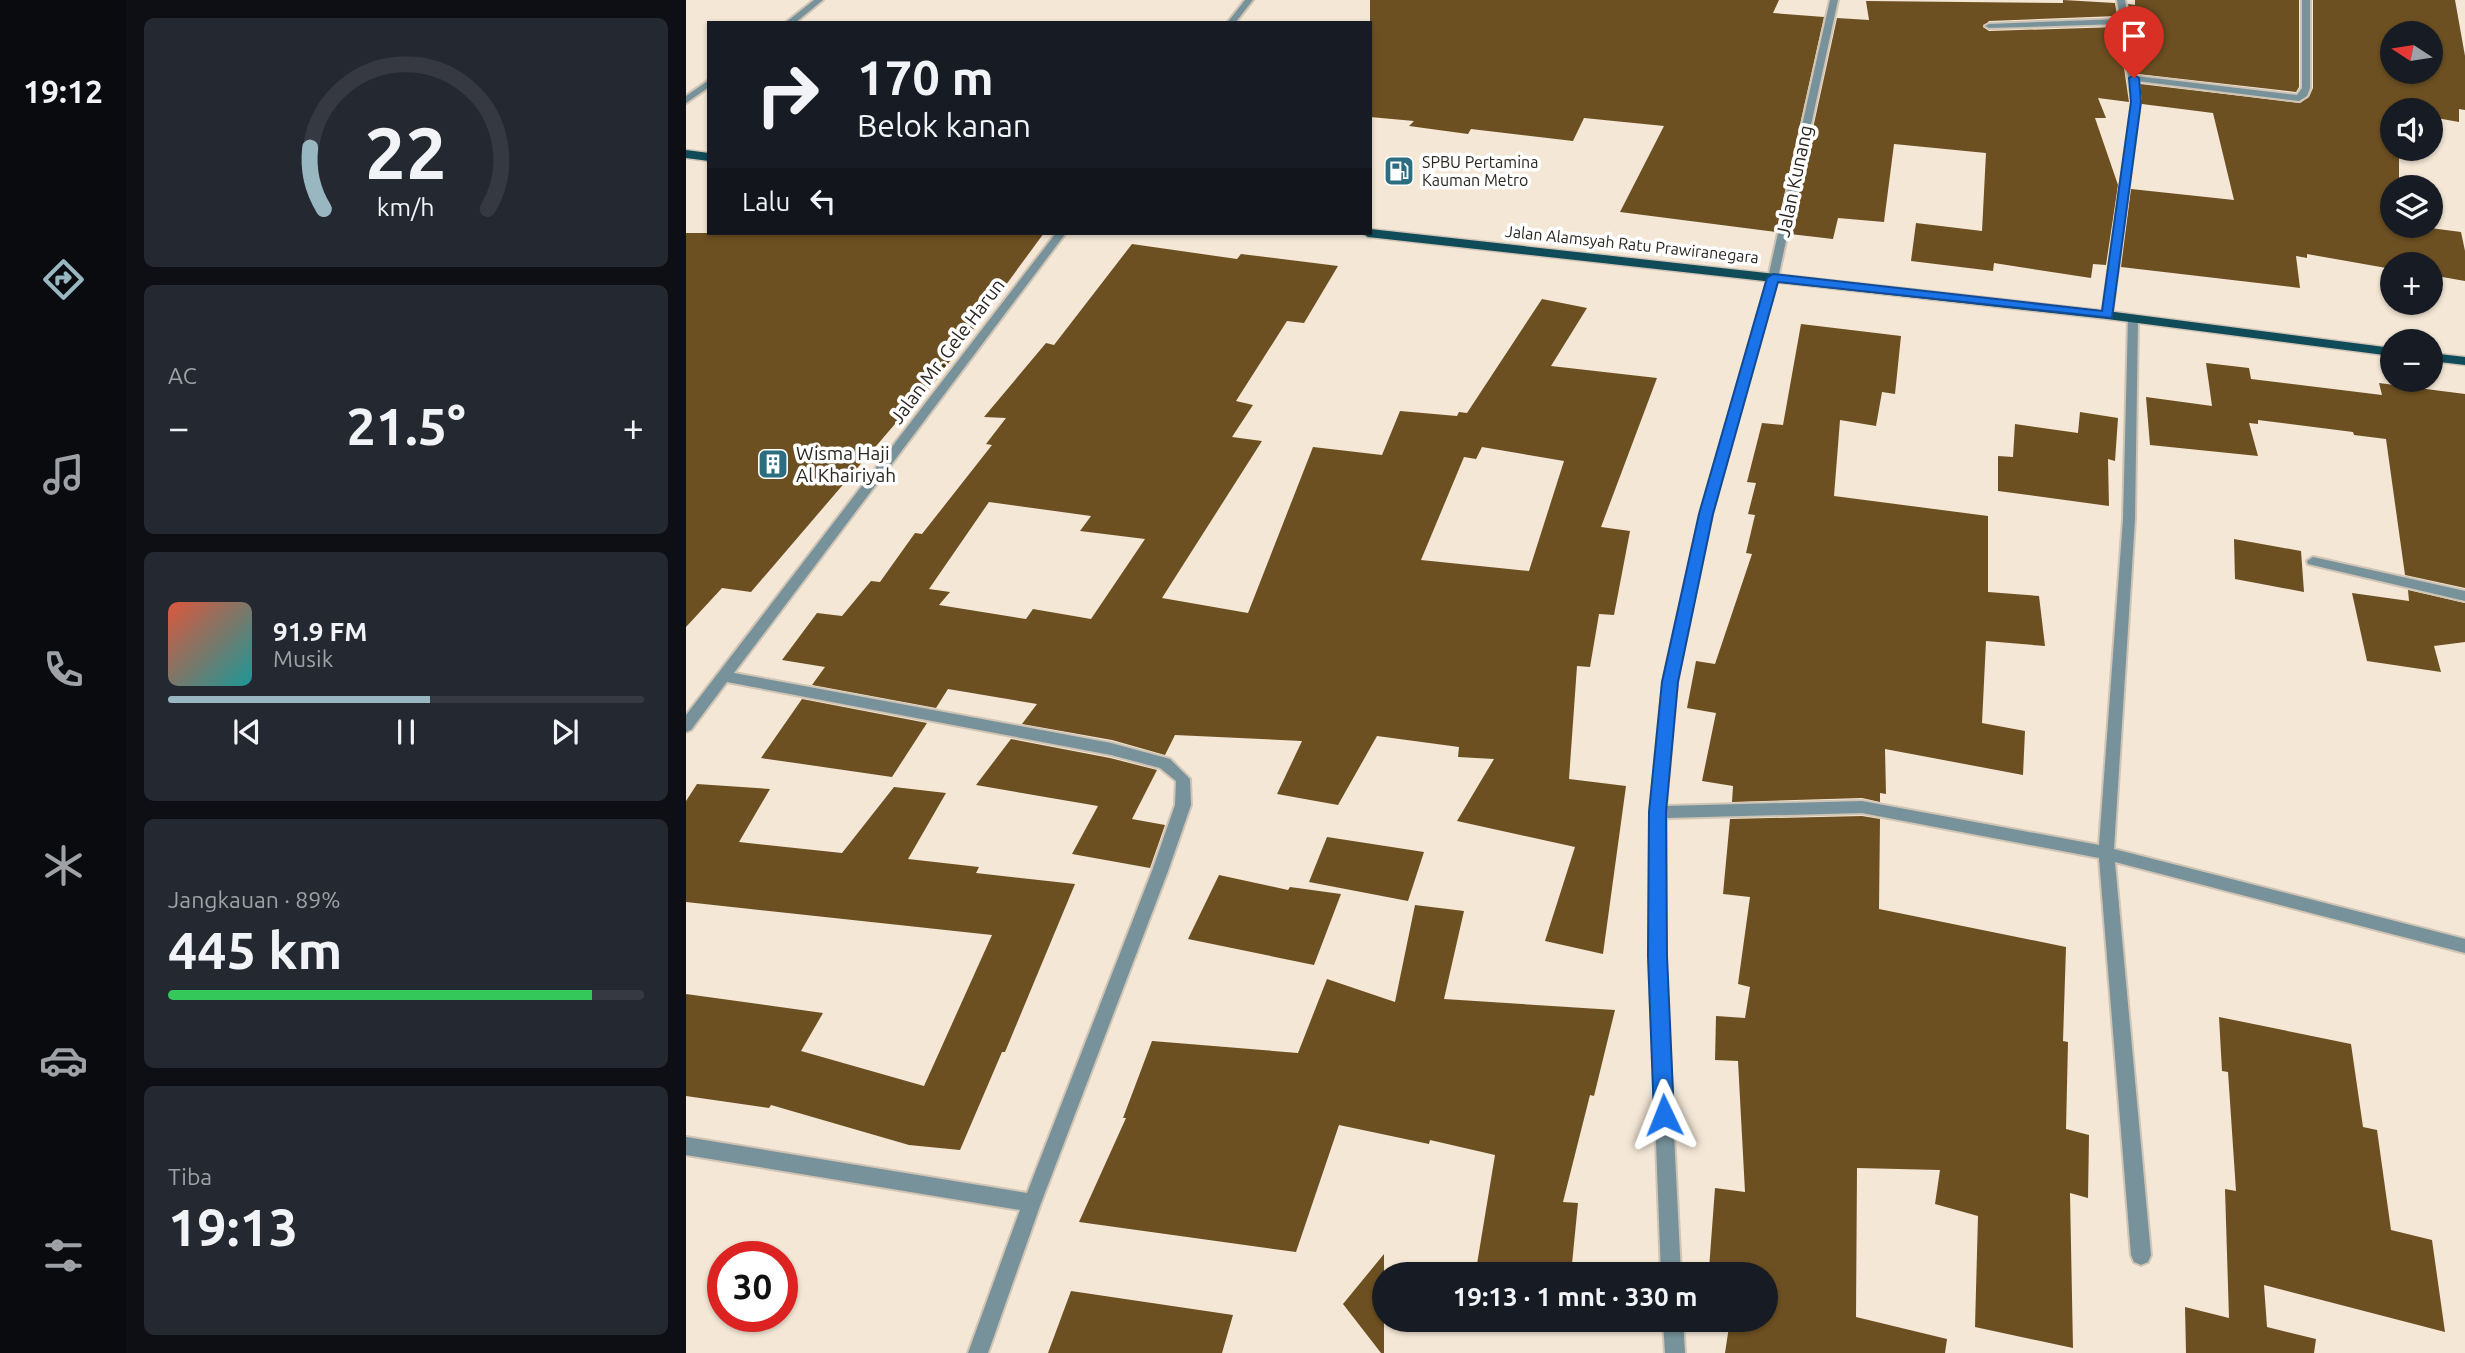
<!DOCTYPE html>
<html lang="id">
<meta charset="utf-8">
<style>
:root{--surface:#171b24;--page:#242831;--text:#f1f3f6;--muted:#9ea1a6;--line:#363941;--accent:#98b7c1}
body{margin:0;font-family:Ubuntu,sans-serif;background:var(--page);color:var(--text);height:100vh;display:flex;flex-direction:column;font-size:26px;white-space:nowrap}
*{box-sizing:border-box;margin:0}
p{font-size:23px;color:var(--muted)}
.icon{flex:none;width:38px;height:38px;fill:none;stroke:currentColor;stroke-width:2;stroke-linecap:round;stroke-linejoin:round}
.map{position:relative;flex:1;overflow:hidden}
.details{display:flex;flex-direction:column;gap:18px;padding:18px;background:#0d0f14;width:560px}
.details>*{flex:none}
.hud{position:absolute;left:21px;top:21px;width:665px;height:214px;border-radius:0px;box-shadow:0 2px 5px #0004;background:#171b24;color:var(--text);overflow:hidden}
.needle{width:46px;rotate:282deg}
.fabs{position:absolute;left:1694px;top:21px;display:grid;gap:14px}
.fabs a{display:grid;place-items:center;width:63px;height:63px;border-radius:50%;background:var(--surface);box-shadow:0 2px 5px #0004;font-size:35px}
.speed{position:absolute;left:21px;top:1241px;display:flex;gap:14px;font-size:35px;font-weight:700;text-align:center}
.speed>*{display:grid;place-content:center;width:91px;height:91px;border-radius:50%;background:var(--surface);box-shadow:0 2px 5px #0004;line-height:1}
.speed .limit{border:10px solid #d22;background:#fff;color:#111}
.pin{position:absolute;display:grid;place-items:center;width:60px;height:60px;color:#fff;margin:-72px -30px;border-radius:50% 50% 50% 0;rotate:-45deg;box-shadow:0 0 7px #0007}
.pin .icon{rotate:45deg}
.me{position:absolute;width:77px;margin:-38px;rotate:358deg;stroke-linejoin:round;filter:drop-shadow(0 0 5px #0008)}
.turn{display:flex;align-items:center;gap:24px;height:147px;padding:0 35px;font-size:32px}
.turn .icon{width:91px;height:91px;stroke-width:2.5}
.turn b{display:block;font-size:49px;line-height:60px}
.then{display:flex;align-items:center;height:66px;padding:0 35px;background:#0003;gap:14px;font-size:26px}
.big{font-size:52px;font-weight:700;line-height:1.1}
.details .tile{flex:1;display:flex;flex-direction:column;justify-content:center;gap:10px;min-width:0;padding:0 24px;border-radius:10px;background:var(--page)}
.details .dial{align-items:center;gap:0}
.dial svg{height:182px;overflow:visible;fill:none;stroke:var(--line);stroke-width:7;stroke-linecap:round;text-anchor:middle}
.dial text{fill:var(--text);stroke:none}
.song{display:flex;align-items:center;gap:21px}
.cover{width:84px;height:84px;border-radius:10px;background:linear-gradient(135deg,hsl(10 70% 55%),hsl(180 70% 35%))}
.played{height:7px;border-radius:4px;background:linear-gradient(90deg,var(--accent) 55%,var(--line) 55%)}
.keys{display:flex;justify-content:space-around;direction:ltr}
.heat{display:flex;justify-content:space-between;align-items:center;font-size:38px;direction:ltr}
.charge{height:10px;border-radius:5px;background:linear-gradient(90deg,#34c759 89%,var(--line) 0)}
.trip{position:absolute;left:686px;top:1262px;width:406px;height:70px;border-radius:35px;background:var(--surface);box-shadow:0 2px 5px #0004;font-weight:700;line-height:70px;text-align:center}
main{display:flex;flex:1;min-height:0}
.tabs{display:flex;flex-direction:column;width:126px;justify-content:space-around;align-items:center;background:#090b0e;color:var(--muted)}
.tabs .icon{width:49px;height:49px}
.tabs .active{color:var(--accent)}
.tabs b{font-size:32px;color:var(--text)}
.map>svg:first-child{display:block}
.building{fill:#6d5022;fill-rule:evenodd}
.lines{fill:none;stroke-linecap:round;stroke-linejoin:round}
.street-casing{stroke:#d0c4b5;stroke-width:4}
.primary-casing{stroke:#d0c4b5;stroke-width:3}
.street{fill:#77929a;fill-rule:evenodd}
.primary{fill:#0f4b59;fill-rule:evenodd}
.route{fill:#1a73e8;stroke:#114b97;stroke-width:2}
.labels{text-anchor:middle;dominant-baseline:central;stroke-width:7;stroke-linejoin:round;paint-order:stroke}
.far-poi-label{font-size:16px;fill:#2b2721;stroke:#fff;text-anchor:start}
.far-street-label{font-size:16px;fill:#2b2721;stroke:#fff}
.street-label{font-size:19px;fill:#2b2721;stroke:#fff}
.poi-label{font-size:19px;fill:#2b2721;stroke:#fff;text-anchor:start}
</style>
<main>
<nav class="tabs">
<b>19:12</b>
<svg class="icon active" aria-label="directions" viewBox="0 0 24 24"><path d="M12 3l9 9-9 9-9-9zM9 14v-3h6M13 9l2 2-2 2"/></svg>
<svg class="icon" aria-label="music" viewBox="0 0 24 24"><path d="M9 18V5l10-2v13"/><circle cx="6" cy="18" r="3"/><circle cx="16" cy="16" r="3"/></svg>
<svg class="icon" aria-label="phone" viewBox="0 0 24 24"><path d="M5 4h4l2 5-3 2q2 4 5 5l2-3 5 2v4C11 20 4 13 5 4z"/></svg>
<svg class="icon" aria-label="climate" viewBox="0 0 24 24"><path d="M12 3v18M4 7l16 10M4 17L20 7"/></svg>
<svg class="icon" aria-label="car" viewBox="0 0 24 24"><path d="M5 17H2v-5l4-1 3-4h7l3 4 3 1v5h-3M9 17h6M6 11h13"/><circle cx="7" cy="17" r="2"/><circle cx="17" cy="17" r="2"/></svg>
<svg class="icon" aria-label="filters" viewBox="0 0 24 24"><path d="M4 7h16M4 17h16"/><circle cx="9" cy="7" r="2"/><circle cx="15" cy="17" r="2"/></svg>
</nav>
<section class="details">
<div class="tile dial"><svg viewBox="0 0 100 80">
<path d="M14 69A42 42 0 1 1 86 69"/>
<path d="M14 69A42 42 0 0 1 8 42" stroke="#98b7c1"/>
<text x="50" y="56" font-size="32" font-weight="700">22</text>
<text x="50" y="72" font-size="11">km/h</text>
</svg></div>
<div class="tile"><p>AC</p>
<div class="heat"><a>−</a><b class="big">21.5°</b><a>+</a></div>
</div>
<div class="tile">
<div class="song"><i class="cover"></i><div><b>91.9 FM</b><p>Musik</p></div></div>
<div class="played"></div>
<div class="keys"><svg class="icon" aria-label="previous" viewBox="0 0 24 24"><path d="M18 5L8 12l10 7zM5 5v14"/></svg><svg class="icon" aria-label="pause" viewBox="0 0 24 24"><path d="M8 5v14M16 5v14"/></svg><svg class="icon" aria-label="next" viewBox="0 0 24 24"><path d="M6 5l10 7-10 7zM19 5v14"/></svg></div>
</div>
<div class="tile"><p>Jangkauan · 89%</p><b class="big">445 km</b><div class="charge"></div></div>
<div class="tile"><p>Tiba</p><b class="big">19:13</b></div>
</section>
<div class="map">
<svg width="1779" height="1353" viewBox="0 0 1779 1353">
<rect width="100%" height="100%" fill="#f4e7d6"/>
<path class="building" d="M 684,0 L 1093,0 L 1087,13 L 1138,17 L 1090,232 L 934,212 L 978,126 L 898,118 L 887,141 L 785,129 L 782,134 L 723,126 L 728,121 L 684,117 Z
M 1377,0 L 1429,3 L 1431,16 L 1303,21 L 1297,27 L 1303,31 L 1432,27 L 1443,102 L 1412,98 L 1420,118 L 1409,118 L 1432,185 L 1420,265 L 1407,264 L 1405,278 L 1308,263 L 1307,271 L 1225,261 L 1230,223 L 1296,231 L 1300,153 L 1208,144 L 1198,222 L 1152,218 L 1147,239 L 1104,234 L 1151,18 L 1183,20 L 1180,1 L 1377,3 Z
M 1449,0 L 1613,0 L 1613,87 L 1610,92 L 1452,74 L 1442,4 L 1449,5 Z
M 1627,0 L 1769,0 L 1779,56 L 1779,110 L 1773,109 L 1773,122 L 1745,117 L 1745,110 L 1706,110 L 1706,149 L 1713,149 L 1713,187 L 1706,187 L 1706,226 L 1729,226 L 1775,232 L 1779,251 L 1779,281 L 1745,275 L 1745,264 L 1706,264 L 1706,269 L 1621,254 L 1621,258 L 1610,256 L 1614,288 L 1435,267 L 1445,189 L 1548,200 L 1527,113 L 1456,104 L 1454,84 L 1614,103 L 1623,97 L 1627,88 ZM 1706,33 L 1745,33 L 1745,72 L 1706,72 Z
M 0,233 L 358,233 L 228,410 L 221,410 L 65,592 L 36,588 L 0,627 Z
M 446,244 L 551,259 L 555,254 L 652,266 L 618,323 L 601,321 L 550,401 L 567,405 L 546,437 L 576,441 L 476,598 L 562,613 L 627,447 L 696,455 L 714,411 L 771,416 L 773,412 L 781,413 L 856,299 L 901,308 L 865,366 L 971,378 L 915,527 L 944,531 L 928,615 L 913,614 L 904,667 L 891,666 L 883,779 L 940,786 L 917,954 L 859,941 L 889,847 L 771,821 L 808,759 L 772,757 L 773,747 L 691,736 L 652,805 L 591,794 L 616,741 L 489,735 L 479,755 L 426,740 L 336,724 L 351,704 L 262,689 L 250,708 L 126,685 L 139,667 L 96,660 L 131,613 L 156,616 L 185,581 L 194,582 L 229,533 L 236,534 L 306,445 L 300,444 L 320,418 L 298,417 L 360,343 L 368,345 ZM 796,447 L 878,461 L 843,571 L 735,560 L 778,457 L 790,459 ZM 303,502 L 405,516 L 394,531 L 459,539 L 405,619 L 347,609 L 340,619 L 253,605 L 264,592 L 243,589 Z
M 1115,324 L 1215,336 L 1209,394 L 1196,392 L 1190,426 L 1154,420 L 1148,496 L 1302,516 L 1302,592 L 1353,596 L 1359,646 L 1300,641 L 1296,723 L 1339,731 L 1337,775 L 1199,749 L 1200,794 L 1194,793 L 1194,802 L 1176,798 L 1046,802 L 1047,786 L 1016,781 L 1030,713 L 1001,708 L 1010,661 L 1029,664 L 1066,554 L 1060,553 L 1069,515 L 1062,514 L 1070,483 L 1061,482 L 1076,423 L 1097,425 Z
M 1520,363 L 1563,368 L 1565,379 L 1696,395 L 1693,383 L 1779,394 L 1779,588 L 1719,575 L 1700,439 L 1668,435 L 1667,432 L 1572,420 L 1572,424 L 1563,423 L 1572,456 L 1464,445 L 1460,397 L 1526,406 Z
M 1394,412 L 1432,418 L 1429,461 L 1422,459 L 1423,506 L 1312,491 L 1312,456 L 1327,457 L 1329,424 L 1392,433 Z
M 1548,539 L 1615,551 L 1618,592 L 1549,579 Z
M 1722,590 L 1779,603 L 1779,642 L 1748,646 L 1755,672 L 1681,661 L 1666,593 L 1723,601 Z
M 116,699 L 241,723 L 206,777 L 75,758 Z
M 325,739 L 424,758 L 471,770 L 446,819 L 479,825 L 464,868 L 386,854 L 412,806 L 290,785 Z
M 11,784 L 84,789 L 53,842 L 156,853 L 208,787 L 260,793 L 222,859 L 293,867 L 290,873 L 389,884 L 319,1052 L 316,1052 L 274,1150 L 223,1145 L 85,1105 L 83,1108 L 0,1096 L 0,994 L 137,1013 L 115,1051 L 238,1086 L 306,935 L 0,902 L 0,801 Z
M 1176,816 L 1194,819 L 1193,909 L 1380,947 L 1377,1041 L 1382,1042 L 1380,1129 L 1403,1135 L 1402,1198 L 1384,1193 L 1387,1348 L 1289,1327 L 1292,1216 L 1249,1204 L 1254,1170 L 1171,1168 L 1170,1317 L 1261,1339 L 1259,1353 L 1039,1353 L 1044,1320 L 1080,1320 L 1080,1274 L 1052,1274 L 1023,1269 L 1029,1188 L 1059,1192 L 1052,1061 L 1029,1060 L 1030,1016 L 1059,1018 L 1064,987 L 1052,984 L 1064,897 L 1037,894 L 1044,819 Z
M 641,837 L 738,852 L 722,901 L 623,882 Z
M 533,875 L 602,890 L 604,887 L 655,894 L 628,965 L 502,939 Z
M 729,905 L 778,911 L 758,999 L 929,1010 L 908,1096 L 904,1095 L 877,1202 L 892,1203 L 885,1274 L 791,1264 L 809,1155 L 744,1140 L 743,1144 L 653,1125 L 610,1252 L 393,1222 L 440,1118 L 437,1118 L 466,1041 L 612,1053 L 641,979 L 709,1002 Z
M 1533,1017 L 1665,1044 L 1677,1127 L 1691,1130 L 1705,1230 L 1746,1240 L 1759,1332 L 1578,1285 L 1581,1327 L 1630,1339 L 1628,1353 L 1500,1353 L 1499,1307 L 1543,1318 L 1539,1189 L 1550,1191 L 1542,1072 L 1536,1071 Z
M 698,1254 L 698,1353 L 695,1353 L 657,1304 Z
M 385,1291 L 547,1315 L 536,1353 L 362,1353 Z"/>
<g class="lines">
<g class="street-casing">
<path id="street" d="M 128,0 L 137,0 L 109,23 L 99,23 Z
M 559,0 L 567,0 L 549,23 L 541,23 Z
M 1144,0 L 1152,0 L 1092,278 L 1026,514 L 991,682 L 980,806 L 1176,801 L 1413,845 L 1437,519 L 1442,319 L 1447,316 L 1452,319 L 1449,519 L 1428,849 L 1779,939 L 1779,953 L 1429,862 L 1465,1255 L 1462,1262 L 1455,1265 L 1448,1262 L 1445,1255 L 1413,858 L 1176,813 L 980,818 L 979,956 L 995,1274 L 975,1274 L 963,956 L 964,812 L 977,682 L 1014,514 L 1082,278 Z
M 1431,0 L 1439,0 L 1450,76 L 1611,95 L 1616,88 L 1616,0 L 1624,0 L 1624,88 L 1621,96 L 1613,101 L 1451,81 L 1454,102 L 1426,315 L 1421,318 L 1416,315 L 1446,102 L 1434,24 L 1303,28 L 1299,26 L 1303,24 L 1434,19 Z
M 23,80 L 23,87 L 0,103 L 0,96 Z
M 370,233 L 380,233 L 48,673 L 425,743 L 484,759 L 504,779 L 505,805 L 482,871 L 355,1203 L 302,1353 L 282,1353 L 334,1210 L 0,1155 L 0,1137 L 341,1193 L 466,871 L 489,805 L 490,781 L 474,768 L 425,755 L 41,682 L 5,730 L 0,732 L 0,715 Z
M 1627,557 L 1779,591 L 1779,601 L 1622,564 L 1621,561 Z
M 977,1320 L 997,1320 L 999,1353 L 979,1353 Z"/>
</g>
<g class="primary-casing">
<path id="primary" d="M 0,150 L 23,153 L 23,161 L 0,158 Z
M 684,229 L 1421,311 L 1706,348 L 1706,356 L 1421,319 L 682,237 L 676,233 L 684,233 Z
M 1745,353 L 1779,357 L 1779,365 L 1745,361 Z"/>
</g>
<use href="#street" class="street"/>
<use href="#primary" class="primary"/>
</g>
<path class="route" d="M 1448,75 L 1453,78 L 1455,102 L 1426,318 L 1092,282 L 1027,514 L 992,682 L 980,812 L 981,956 L 988,1115 L 985,1122 L 978,1125 L 971,1122 L 968,1115 L 962,956 L 963,812 L 976,682 L 1013,514 L 1081,278 L 1087,274 L 1416,311 L 1445,102 L 1443,78 Z"/>
<defs>
<g id="fuel-square" transform="scale(1.575)"><rect x="-9" y="-9" width="18" height="18" rx="4" fill="#2c6e80" stroke="#fff"/><path d="M-5.5-6h7V0h2V4h1.3V-2.5L3-4.5l.8-.8L6-3V5H2.5V1h-1V6h-7ZM-4.2-4.7v3.2H.2V-4.7Z" fill="#fff"/></g>
<g id="building-square" transform="scale(1.575)"><rect x="-9" y="-9" width="18" height="18" rx="4" fill="#2c6e80" stroke="#fff"/><path d="M-4-6H4V6H1V3H-1V6H-4ZM-2.5-4.3h1.7v1.8h-1.7ZM.8-4.3h1.7v1.8H.8ZM-2.5-1h1.7V.8h-1.7ZM.8-1h1.7V.8H.8Z" fill="#fff"/></g>
</defs>
<g fill-rule="evenodd">
<use href="#fuel-square" x="713" y="171"/>
<use href="#building-square" x="87" y="464"/>
</g>
<g class="labels">
<g class="far-poi-label">
<text x="736" y="162">SPBU Pertamina<tspan x="736" dy="18">Kauman Metro</tspan></text>
</g>
<g class="far-street-label">
<text transform="translate(946 244) rotate(6)">Jalan Alamsyah Ratu Prawiranegara</text>
</g>
<g class="street-label">
<text transform="translate(1108 181) rotate(-78)">Jalan Kunang</text>
<text transform="translate(261 351) rotate(-53)">Jalan Mr. Gele Harun</text>
</g>
<g class="poi-label">
<text x="110" y="453">Wisma Haji<tspan x="110" dy="22">Al Khairiyah</tspan></text>
</g>
</g>
</svg>
<div class="fabs">
<a><svg class="needle" viewBox="-14 -14 28 28"><path d="M0-13l5 13h-10z" fill="#e53935"/><path d="M0 13l5-13h-10z" fill="#9ea1a6"/></svg></a>
<a><svg class="icon" aria-label="sound" viewBox="0 0 24 24"><path d="M4 9h4l5-4v14l-5-4H4zM17 9q2 3 0 6"/></svg></a>
<a><svg class="icon" aria-label="layers" viewBox="0 0 24 24"><path d="M12 4l9 5-9 5-9-5zM3 14l9 5 9-5"/></svg></a>
<a>+</a>
<a>−</a>
</div>
<div class="speed"><div class="limit">30</div></div>
<div class="pin" style="left:1448px;top:78px;background:#d93025"><svg class="icon" aria-label="arrive" viewBox="0 0 24 24"><path d="M6 21V4h12l-3 4 3 4H6"/></svg></div>
<svg class="me" style="left:978px;top:1115px" viewBox="-20 -20 40 40"><path d="M0-17L14 15 0 8-14 15z" fill="#1a73e8" stroke="#fff" stroke-width="4"/></svg>
<div class="trip">19:13 · 1 mnt · 330 m</div>
<div class="hud">
<div class="turn"><svg class="icon" aria-label="right" viewBox="0 0 24 24"><path d="M7 20v-9h11M14 6l5 5-5 5"/></svg><div><b>170 m</b>Belok kanan</div></div>
<div class="then">Lalu<svg class="icon" aria-label="left" viewBox="0 0 24 24"><path d="M17 20v-9H6M10 6l-5 5 5 5"/></svg></div>
</div>
</div>
</main>
